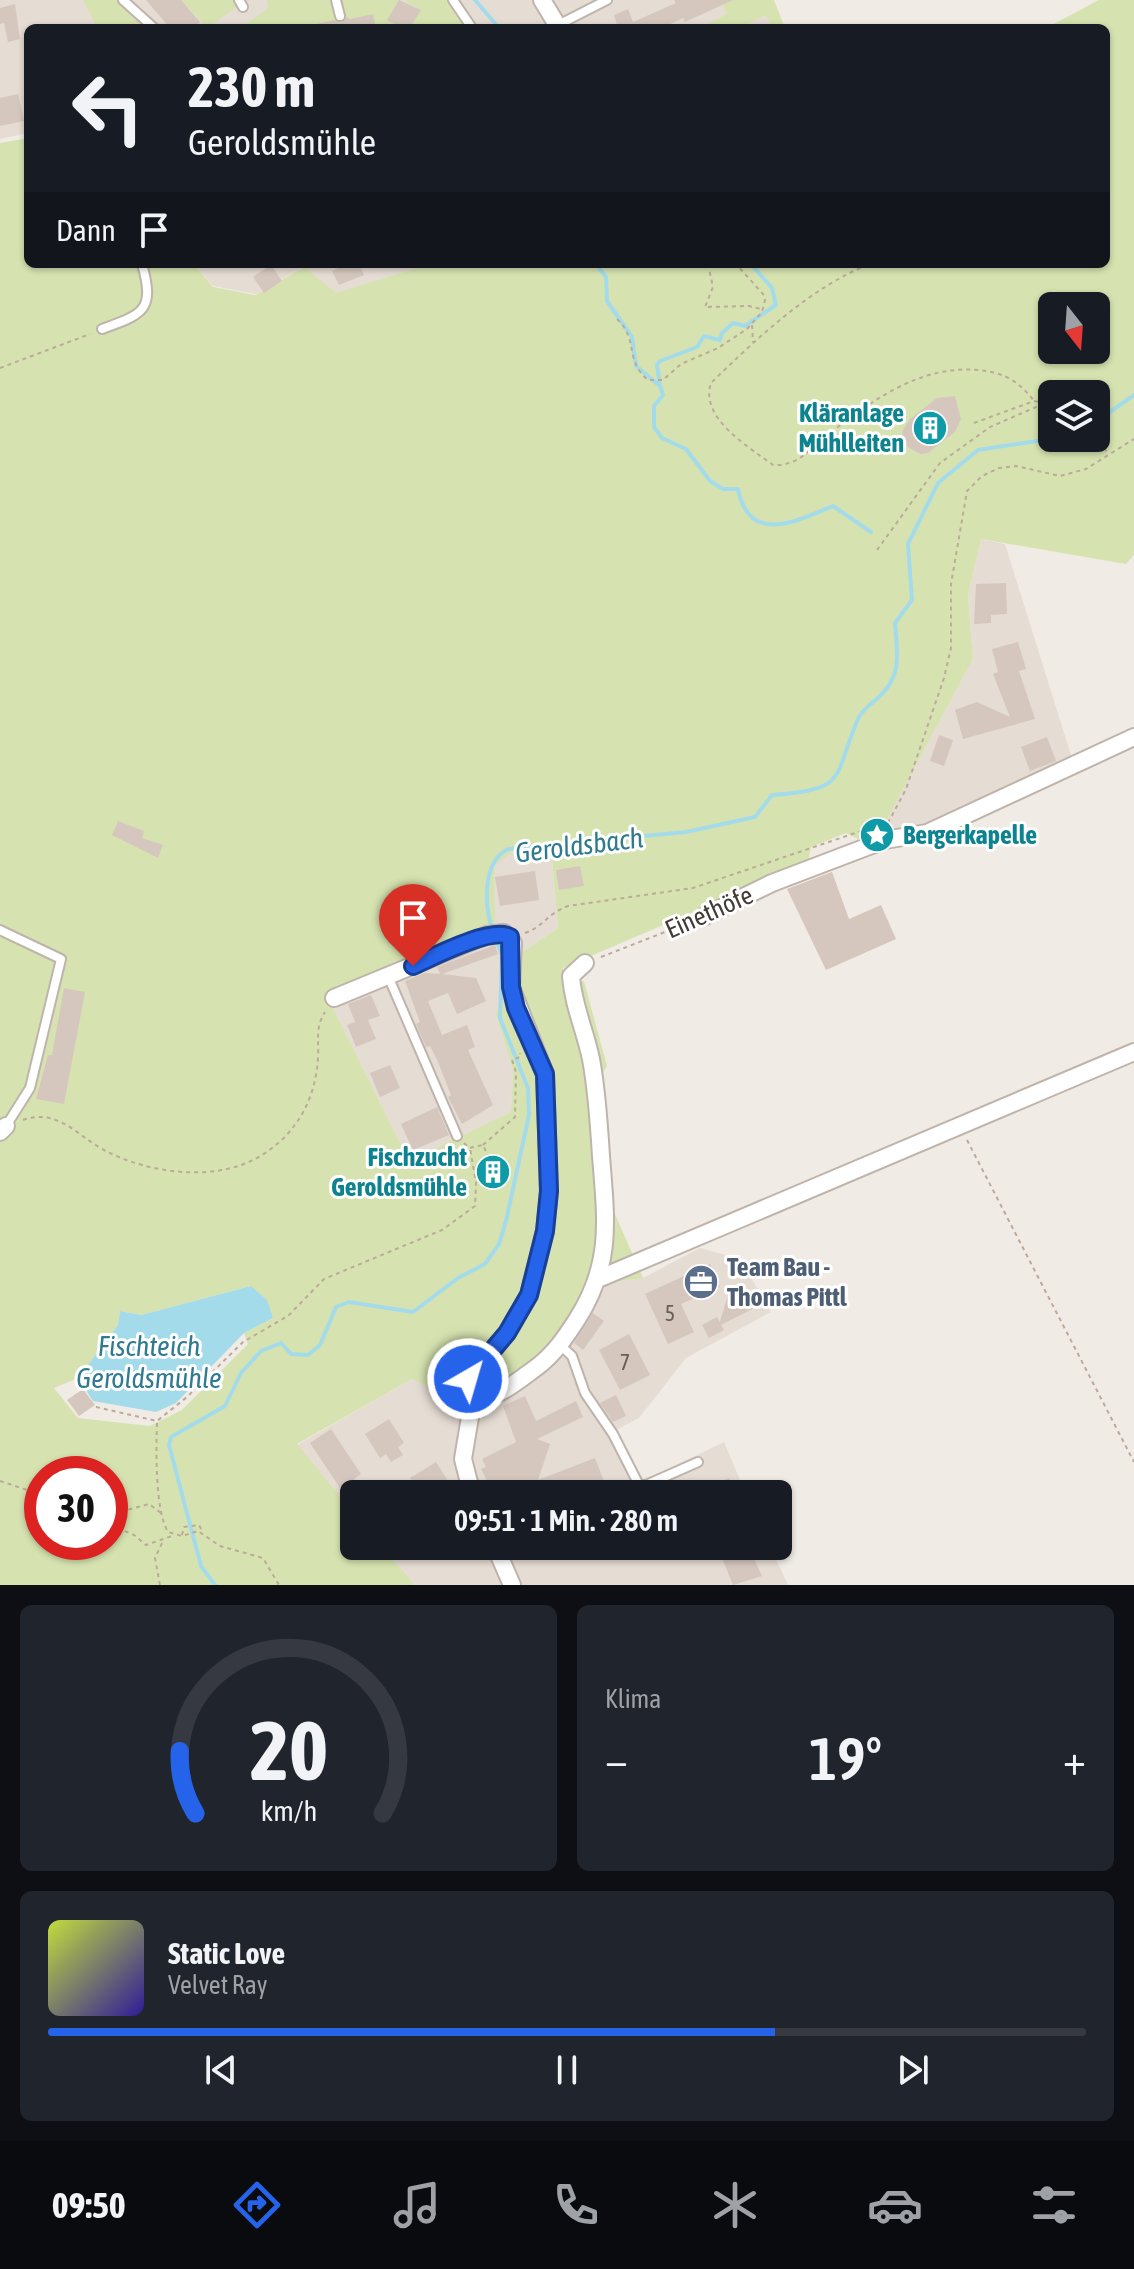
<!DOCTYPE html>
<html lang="de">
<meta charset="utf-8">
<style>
:root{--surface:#171b24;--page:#20242c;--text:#f1f3f6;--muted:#9ea1a6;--line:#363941;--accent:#2563eb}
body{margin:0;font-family:"Asap Condensed",sans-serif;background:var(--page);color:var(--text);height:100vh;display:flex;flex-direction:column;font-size:30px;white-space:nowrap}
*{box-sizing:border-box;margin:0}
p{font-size:26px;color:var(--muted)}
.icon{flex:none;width:44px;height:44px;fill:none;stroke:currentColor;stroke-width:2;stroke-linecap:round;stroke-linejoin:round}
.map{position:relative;height:1585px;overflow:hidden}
.details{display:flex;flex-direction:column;gap:20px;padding:20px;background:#0d0f14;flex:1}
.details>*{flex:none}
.hud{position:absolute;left:24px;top:24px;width:1086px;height:244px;border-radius:12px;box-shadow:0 2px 6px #0004;background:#171b24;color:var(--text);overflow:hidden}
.needle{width:52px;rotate:163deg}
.fabs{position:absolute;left:1038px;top:292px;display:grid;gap:16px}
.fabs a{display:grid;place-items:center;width:72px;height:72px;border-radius:12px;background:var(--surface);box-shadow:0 2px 6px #0004;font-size:40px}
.speed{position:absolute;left:24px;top:1456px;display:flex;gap:16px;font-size:40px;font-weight:700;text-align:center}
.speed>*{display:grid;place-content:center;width:104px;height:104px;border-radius:50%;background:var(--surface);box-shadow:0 2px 6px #0004;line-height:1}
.speed .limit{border:12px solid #d22;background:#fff;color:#111}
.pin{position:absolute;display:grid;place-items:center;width:68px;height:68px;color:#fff;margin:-82px -34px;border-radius:50% 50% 50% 0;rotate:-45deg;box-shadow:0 0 8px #0007}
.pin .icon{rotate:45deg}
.me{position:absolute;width:88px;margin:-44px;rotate:38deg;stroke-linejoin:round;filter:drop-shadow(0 0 6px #0008)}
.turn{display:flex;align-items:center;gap:28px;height:168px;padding:0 32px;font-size:36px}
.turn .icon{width:104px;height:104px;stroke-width:2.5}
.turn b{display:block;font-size:56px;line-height:68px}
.then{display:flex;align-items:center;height:76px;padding:0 32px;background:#0003;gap:16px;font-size:30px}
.big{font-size:60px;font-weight:600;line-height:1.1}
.details .widget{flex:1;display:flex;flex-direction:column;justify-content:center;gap:12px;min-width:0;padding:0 28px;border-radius:12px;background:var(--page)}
.details .dial{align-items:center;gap:0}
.dial svg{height:208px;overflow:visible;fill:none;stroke:var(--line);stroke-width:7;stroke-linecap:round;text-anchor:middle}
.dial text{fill:var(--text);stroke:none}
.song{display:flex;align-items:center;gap:24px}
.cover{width:96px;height:96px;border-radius:12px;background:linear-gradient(135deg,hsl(70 70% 55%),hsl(250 70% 35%))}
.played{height:8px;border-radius:4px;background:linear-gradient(90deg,var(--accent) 70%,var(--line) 70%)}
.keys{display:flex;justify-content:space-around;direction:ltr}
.heat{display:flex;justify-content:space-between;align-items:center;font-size:44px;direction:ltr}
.details .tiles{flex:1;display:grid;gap:20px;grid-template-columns:1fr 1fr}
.widget:last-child{grid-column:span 2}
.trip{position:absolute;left:340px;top:1480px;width:452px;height:80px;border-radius:12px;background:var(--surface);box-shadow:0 2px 6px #0004;font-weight:600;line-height:80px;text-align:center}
.menu{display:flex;height:128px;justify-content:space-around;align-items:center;background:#090b0e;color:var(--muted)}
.menu .icon{width:56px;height:56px}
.menu .active{color:var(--accent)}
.menu b{font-size:36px;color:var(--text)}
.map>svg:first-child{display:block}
.residential{fill:#e5dcd3}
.green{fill:#d6e3b0;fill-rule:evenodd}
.water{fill:#a4dbeb}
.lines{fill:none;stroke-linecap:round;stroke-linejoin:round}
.stream{stroke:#a4dbeb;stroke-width:4}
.building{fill:#d5c7be}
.lane-casing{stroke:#bfb4ab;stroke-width:12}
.street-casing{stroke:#bfb4ab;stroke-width:20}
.path{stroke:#bcaa9a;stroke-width:2;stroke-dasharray:4 4;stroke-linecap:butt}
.lane{stroke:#fff;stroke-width:8}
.street{stroke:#fff;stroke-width:16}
.route-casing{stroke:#184099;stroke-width:20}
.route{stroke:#2563eb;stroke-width:14}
.labels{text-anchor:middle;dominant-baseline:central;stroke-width:6;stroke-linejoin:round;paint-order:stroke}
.number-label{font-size:22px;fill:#685e57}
.culture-label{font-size:26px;font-weight:bold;fill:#0d838f;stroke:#fff;text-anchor:end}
.street-label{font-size:26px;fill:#433b35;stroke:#fff}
.service-label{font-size:26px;font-weight:bold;fill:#4e5e75;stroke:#fff;text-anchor:start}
.water-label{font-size:28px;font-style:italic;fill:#307a90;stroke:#fff}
</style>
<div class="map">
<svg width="1134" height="1585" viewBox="0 0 1134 1585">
<rect width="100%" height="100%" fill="#f1ebe5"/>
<path class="residential" d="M 0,0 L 763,0 L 775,28 L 28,28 L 28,133 L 0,139 Z
M 194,264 L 430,264 L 336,294 L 303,267 L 256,294 L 213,286 Z
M 981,539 L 1005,544 L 1075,768 L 907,845 L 877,838 L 973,659 L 968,595 Z
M 551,848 L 558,928 L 513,958 L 496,1014 L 513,1070 L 511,1112 L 409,1161 L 327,996 L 503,856 L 513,851 Z
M 700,1248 L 740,1259 L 771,1312 L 686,1358 L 639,1418 L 614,1431 L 641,1482 L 724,1442 L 746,1494 L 354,1494 L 354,1513 L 297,1445 L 412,1379 L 462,1401 L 600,1284 L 643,1278 Z
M 382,1546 L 770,1546 L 788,1585 L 415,1585 Z"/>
<path class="green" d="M 83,0 L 117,0 L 151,28 L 97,28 Z
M 174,0 L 234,0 L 238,6 L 208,28 L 182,1 Z
M 267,0 L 399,0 L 387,20 L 401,28 L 249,28 L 246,24 L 268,8 Z
M 404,0 L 449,0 L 470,28 L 410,28 L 421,10 Z
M 720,0 L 774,0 L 785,28 L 773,28 L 766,15 L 740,28 L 700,28 L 727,14 Z
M 1099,0 L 1134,0 L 1134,555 L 1126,564 L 981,539 L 968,595 L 973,659 L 877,838 L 864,842 L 846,833 L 811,847 L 808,863 L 563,968 L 565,983 L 584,981 L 607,1066 L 600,1077 L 607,1196 L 643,1278 L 600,1284 C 576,1315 505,1403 463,1401 C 448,1400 426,1385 412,1379 L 297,1444 L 354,1513 L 354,1546 L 382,1546 L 415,1585 L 0,1585 L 0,143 L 28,138 L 28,264 L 194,264 L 213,287 L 255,295 L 304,267 L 336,293 L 430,264 L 1106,264 L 1106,28 L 1046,28 ZM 1052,306 L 1096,306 L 1096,350 L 1052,350 ZM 1052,394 L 1096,394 L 1096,438 L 1052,438 ZM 551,848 L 558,928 L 513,958 L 496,1014 L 513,1070 L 511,1112 L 409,1161 L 327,996 L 495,928 L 494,866 L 513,851 ZM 251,1286 L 273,1318 L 244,1333 L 248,1344 L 182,1410 L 150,1426 L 78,1418 L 54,1388 L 78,1378 L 118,1325 L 120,1311 L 141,1315 ZM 42,1474 L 110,1474 L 110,1542 L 42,1542 Z"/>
<path class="water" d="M 251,1286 L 267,1300 L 273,1318 L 244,1333 L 176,1403 L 156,1412 L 93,1401 L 78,1378 L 118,1325 L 120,1311 L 141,1315 Z"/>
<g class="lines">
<path class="stream" d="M 475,0 L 499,28
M 596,264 L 606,277 L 607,301 L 632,337 L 636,366 L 660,386 L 663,395 L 654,406 L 654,427 L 662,438 L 686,449 L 710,481 L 723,489 L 738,489 C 749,546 797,521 833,506 L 871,532
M 660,386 L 657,365 L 660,361 L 697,347 L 704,336 L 720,340 L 722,333 L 733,323 L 745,326 L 776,305 L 772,288 L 751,264
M 1096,422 L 1134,395
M 493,931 C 484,906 482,862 508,849 L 686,832 L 755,817 L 772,795 C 850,789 832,779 858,719 C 862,710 872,703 879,697 C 903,675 897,652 895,623 L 912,600 L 908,544 L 938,483 L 978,450 L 1056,438
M 215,1585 L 201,1566 L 169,1445 L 171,1437 L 225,1406 L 241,1373 L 261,1351 L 281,1343 L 291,1354 L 308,1355 L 320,1345 L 336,1307 L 349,1302 L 413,1312 L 458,1278 L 485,1264 L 499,1244 L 506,1221 L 529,1115 L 528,1088 L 500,1018 L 502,955 L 496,939"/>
</g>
<path class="building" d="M 146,0 L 181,0 L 200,22 L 194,28 L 170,28 Z
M 399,0 L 421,10 L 410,28 L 401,28 L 387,20 Z
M 674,0 L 733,0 L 685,22 L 683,18 L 662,28 L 618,28 L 614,15 L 628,9 L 633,22 L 676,3 Z
M 15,4 L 20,39 L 8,42 L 4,23 L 0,24 L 0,8 Z
M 373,14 L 376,28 L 318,28 L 317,24 L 334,20 L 341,23 L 347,17 L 350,19 Z
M 18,94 L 24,121 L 0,126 L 0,98 Z
M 336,264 L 359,264 L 364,275 L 339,285 L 332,271 L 338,268 Z
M 271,265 L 282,281 L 264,293 L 253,277 Z
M 955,396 L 961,419 L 955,432 L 928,453 L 920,454 L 906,446 L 902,432 L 910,419 L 937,398 Z
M 1006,583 L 1007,614 L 991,615 L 991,623 L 974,624 L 976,584 Z
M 1018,642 L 1026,669 L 1019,671 L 1035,719 L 963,739 L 955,710 L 977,702 L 1010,717 L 993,674 L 998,672 L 992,649 Z
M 939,735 L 953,740 L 944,766 L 930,761 Z
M 1047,737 L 1056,761 L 1030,771 L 1021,747 Z
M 118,821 L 144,831 L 142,838 L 163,845 L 158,858 L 112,835 Z
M 580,866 L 584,886 L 559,890 L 556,870 Z
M 535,871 L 539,900 L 500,906 L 495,877 Z
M 832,872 L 849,919 L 881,905 L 896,939 L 826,970 L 787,889 Z
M 495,945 L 498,954 L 442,974 L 476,978 L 486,1001 L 457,1014 L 448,993 L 428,1001 L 442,1035 L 467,1025 L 475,1047 L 468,1050 L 493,1105 L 462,1124 L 448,1097 L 451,1095 L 438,1062 L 430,1046 L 426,1047 L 416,1024 L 420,1022 L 405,981 L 424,973 L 440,974 L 437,967 Z
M 64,988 L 85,992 L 64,1104 L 36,1099 L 48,1055 L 52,1055 Z
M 371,995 L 380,1016 L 368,1020 L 376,1039 L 356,1047 L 347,1025 L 355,1022 L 348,1004 Z
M 390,1065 L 400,1088 L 380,1097 L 370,1073 Z
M 437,1107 L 449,1135 L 413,1150 L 401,1124 Z
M 710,1264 L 720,1287 L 681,1304 L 694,1332 L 668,1344 L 645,1294 Z
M 742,1285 L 754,1308 L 721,1325 L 724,1330 L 709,1338 L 702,1325 L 717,1317 L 720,1322 L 729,1291 Z
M 593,1313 L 604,1321 L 583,1350 L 574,1343 Z
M 629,1334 L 650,1375 L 620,1390 L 599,1350 Z
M 83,1389 L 95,1405 L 79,1416 L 67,1400 Z
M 616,1395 L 626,1416 L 613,1422 L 600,1403 Z
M 525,1396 L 536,1421 L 576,1401 L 583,1417 L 537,1439 L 550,1444 L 538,1480 L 595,1458 L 607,1489 L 596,1494 L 500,1494 L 493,1480 L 488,1483 L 481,1469 L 486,1467 L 482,1459 L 516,1442 L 503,1406 Z
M 389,1419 L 404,1443 L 398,1447 L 403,1455 L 391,1462 L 386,1454 L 380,1458 L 365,1434 Z
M 331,1429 L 361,1474 L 354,1479 L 362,1491 L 348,1500 L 310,1443 Z
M 436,1462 L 456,1494 L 420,1494 L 410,1478 Z
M 729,1478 L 736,1494 L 690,1494 Z
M 717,1546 L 748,1546 L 762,1576 L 733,1585 Z"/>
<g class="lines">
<g class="lane-casing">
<path id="lane" d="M 123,0 L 154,28
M 239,0 L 243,7
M 336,0 L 340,16
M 453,0 L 472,28
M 558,25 L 607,0
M 102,329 C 144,314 155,310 142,264
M 0,930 L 61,959 L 30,1088 L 6,1126
M 388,976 L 457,1136
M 560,1345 L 572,1356 L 585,1393 L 613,1434 L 639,1485 L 646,1485 L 698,1462"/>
</g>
<g class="street-casing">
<path id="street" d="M 542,0 L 559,28
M 701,918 L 772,883 L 885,840 L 927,833 L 1134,737
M 334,998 L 487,935 L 504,933 L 513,943 L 511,987 L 545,1074 L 549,1191 L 545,1231 L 529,1295 L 507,1333 L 468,1379 L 467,1389 L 473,1399
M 0,1132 L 6,1126
M 598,1279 L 1134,1052
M 472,1494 L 463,1459 L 473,1399 C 494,1402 520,1379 537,1367 C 554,1354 565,1338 576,1321 C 613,1264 606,1220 601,1156 C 599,1124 597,1091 591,1059 C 585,1030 573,1005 571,976 L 585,963
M 495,1546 L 512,1585"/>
</g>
<path class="path" d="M 708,264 L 713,287 L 705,307 L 749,306 L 761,309
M 868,265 C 812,286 754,341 711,383 C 699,418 749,447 773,465 C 800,466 810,448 830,433 C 873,400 920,365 978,370 C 1003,372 1019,381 1034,401
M 617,319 C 639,339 624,360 648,380 L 663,380 L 681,364 L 718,348 L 747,329 L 762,312 L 765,300 L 763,294 L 736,264
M 752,325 L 753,342
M 0,368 L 90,334
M 974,423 L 1034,401 L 1052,405
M 1096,434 L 1108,454
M 877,550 L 940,463 L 990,427 L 1043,404
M 888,823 L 906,789 L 944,678 L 951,648 L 951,584 L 967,491 L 982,476 L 999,468 L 1016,466 L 1060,476 L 1086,469 L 1134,439
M 525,933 C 543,927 548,913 568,906 L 693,888 L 870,828
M 601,957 L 688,923
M 23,1120 C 58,1108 76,1135 104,1150 C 149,1174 218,1183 262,1155 C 297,1133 315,1100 318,1059 C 319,1042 315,1027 325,1012
M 967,1140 L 1134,1462
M 464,1143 L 469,1148 L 483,1145 L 490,1160
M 483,1145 L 515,1117 L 516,1072 L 512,1060 L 520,1057 L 520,1053
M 96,1407 L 157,1421 L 187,1397 L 243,1342 L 288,1316 L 324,1279 L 442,1230 L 475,1206 L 476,1183 L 470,1148
M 157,1423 C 156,1449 155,1511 168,1532 L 182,1536 L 198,1531 L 220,1546 L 263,1558 L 279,1585
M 0,1481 L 42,1495
M 111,1523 L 116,1513 L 149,1504 L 161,1513
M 110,1525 L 134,1535 L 146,1545 L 172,1536
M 182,1535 L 184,1527 L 199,1525 L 202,1531
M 160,1585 L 155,1558 L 163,1541"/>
<use href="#lane" class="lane"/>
<use href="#street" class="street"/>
</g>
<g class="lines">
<g class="route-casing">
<path id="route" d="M 413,966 C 433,957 492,926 510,937 L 511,987 L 516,1008 L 545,1074 L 549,1191 L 545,1231 L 529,1295 L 507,1333 L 468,1379"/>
</g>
<use href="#route" class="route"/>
</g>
<defs>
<g id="building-disc" transform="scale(1.8)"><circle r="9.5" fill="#0f9aa8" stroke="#fff"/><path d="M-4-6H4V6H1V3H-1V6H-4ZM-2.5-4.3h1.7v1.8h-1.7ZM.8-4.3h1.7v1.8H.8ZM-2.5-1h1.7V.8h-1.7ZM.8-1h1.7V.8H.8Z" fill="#fff"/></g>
<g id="sight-disc" transform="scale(1.8)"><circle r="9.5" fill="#0f9aa8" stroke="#fff"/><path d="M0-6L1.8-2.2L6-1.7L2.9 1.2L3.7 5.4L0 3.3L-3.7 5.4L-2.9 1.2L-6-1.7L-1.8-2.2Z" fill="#fff"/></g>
<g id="office-disc" transform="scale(1.8)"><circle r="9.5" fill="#5c6f8a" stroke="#fff"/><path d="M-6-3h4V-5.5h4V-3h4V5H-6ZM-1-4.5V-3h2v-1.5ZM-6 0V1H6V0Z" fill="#fff"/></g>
</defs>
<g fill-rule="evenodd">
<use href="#building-disc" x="930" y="428"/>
<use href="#sight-disc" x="877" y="835"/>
<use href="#building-disc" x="493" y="1172"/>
<use href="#office-disc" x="701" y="1282"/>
</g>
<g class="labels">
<g class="number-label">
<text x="670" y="1313">5</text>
<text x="625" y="1362">7</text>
</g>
<g class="culture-label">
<text x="904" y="413">Kläranlage<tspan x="904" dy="30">Mühlleiten</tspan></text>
<text x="903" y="835" text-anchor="start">Bergerkapelle</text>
<text x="467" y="1157">Fischzucht<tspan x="467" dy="30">Geroldsmühle</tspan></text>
</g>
<g class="street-label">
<text transform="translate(709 912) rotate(-24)">Einethöfe</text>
</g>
<g class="service-label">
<text x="727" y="1267">Team Bau -<tspan x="727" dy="30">Thomas Pittl</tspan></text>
</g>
<g class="water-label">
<text transform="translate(579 845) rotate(-7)">Geroldsbach</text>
<text x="149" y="1346">Fischteich<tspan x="149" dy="32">Geroldsmühle</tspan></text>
</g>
</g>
</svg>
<div class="fabs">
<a><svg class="needle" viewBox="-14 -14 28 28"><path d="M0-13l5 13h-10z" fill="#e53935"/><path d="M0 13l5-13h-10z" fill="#9ea1a6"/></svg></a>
<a><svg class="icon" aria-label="layers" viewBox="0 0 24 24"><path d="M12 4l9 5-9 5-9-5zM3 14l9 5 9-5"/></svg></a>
</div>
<div class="speed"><div class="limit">30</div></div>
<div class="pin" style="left:413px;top:966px;background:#d93025"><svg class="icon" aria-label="arrive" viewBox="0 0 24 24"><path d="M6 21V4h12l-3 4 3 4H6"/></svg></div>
<svg class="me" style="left:468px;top:1379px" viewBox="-20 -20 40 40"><circle r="17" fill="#2563eb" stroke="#fff" stroke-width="3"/><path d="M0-11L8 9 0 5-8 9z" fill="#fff"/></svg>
<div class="trip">09:51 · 1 Min. · 280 m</div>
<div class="hud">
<div class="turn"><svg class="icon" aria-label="left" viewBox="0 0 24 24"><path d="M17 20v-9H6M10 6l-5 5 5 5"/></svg><div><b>230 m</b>Geroldsmühle</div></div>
<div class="then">Dann<svg class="icon" aria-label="arrive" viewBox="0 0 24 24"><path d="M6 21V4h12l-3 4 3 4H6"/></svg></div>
</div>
</div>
<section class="details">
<div class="tiles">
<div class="widget dial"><svg viewBox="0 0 100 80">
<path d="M14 69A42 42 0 1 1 86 69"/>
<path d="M14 69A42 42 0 0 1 8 45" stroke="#2563eb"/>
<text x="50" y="56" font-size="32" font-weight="700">20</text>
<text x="50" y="72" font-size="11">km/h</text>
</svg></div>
<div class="widget"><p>Klima</p>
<div class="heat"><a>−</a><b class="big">19°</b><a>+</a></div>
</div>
<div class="widget">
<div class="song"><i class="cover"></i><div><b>Static Love</b><p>Velvet Ray</p></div></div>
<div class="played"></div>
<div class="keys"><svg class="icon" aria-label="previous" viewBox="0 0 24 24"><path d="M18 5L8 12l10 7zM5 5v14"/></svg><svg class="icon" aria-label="pause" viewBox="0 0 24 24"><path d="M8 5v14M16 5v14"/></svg><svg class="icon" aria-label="next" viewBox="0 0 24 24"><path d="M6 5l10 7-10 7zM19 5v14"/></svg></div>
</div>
</div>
</section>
<nav class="menu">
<b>09:50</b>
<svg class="icon active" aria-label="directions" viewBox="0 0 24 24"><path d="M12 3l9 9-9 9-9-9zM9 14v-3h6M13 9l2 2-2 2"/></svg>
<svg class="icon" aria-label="music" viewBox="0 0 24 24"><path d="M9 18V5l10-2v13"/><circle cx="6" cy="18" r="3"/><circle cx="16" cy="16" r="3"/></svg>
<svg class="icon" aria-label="phone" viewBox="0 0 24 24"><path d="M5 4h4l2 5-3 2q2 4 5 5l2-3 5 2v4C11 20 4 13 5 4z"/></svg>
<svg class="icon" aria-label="climate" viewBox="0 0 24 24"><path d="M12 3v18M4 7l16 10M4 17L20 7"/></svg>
<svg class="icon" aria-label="car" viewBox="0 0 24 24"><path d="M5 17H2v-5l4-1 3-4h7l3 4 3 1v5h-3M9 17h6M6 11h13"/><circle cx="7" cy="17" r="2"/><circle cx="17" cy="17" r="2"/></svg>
<svg class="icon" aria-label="filters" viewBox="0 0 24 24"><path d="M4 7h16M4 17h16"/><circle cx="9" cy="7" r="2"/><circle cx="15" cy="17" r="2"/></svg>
</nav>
